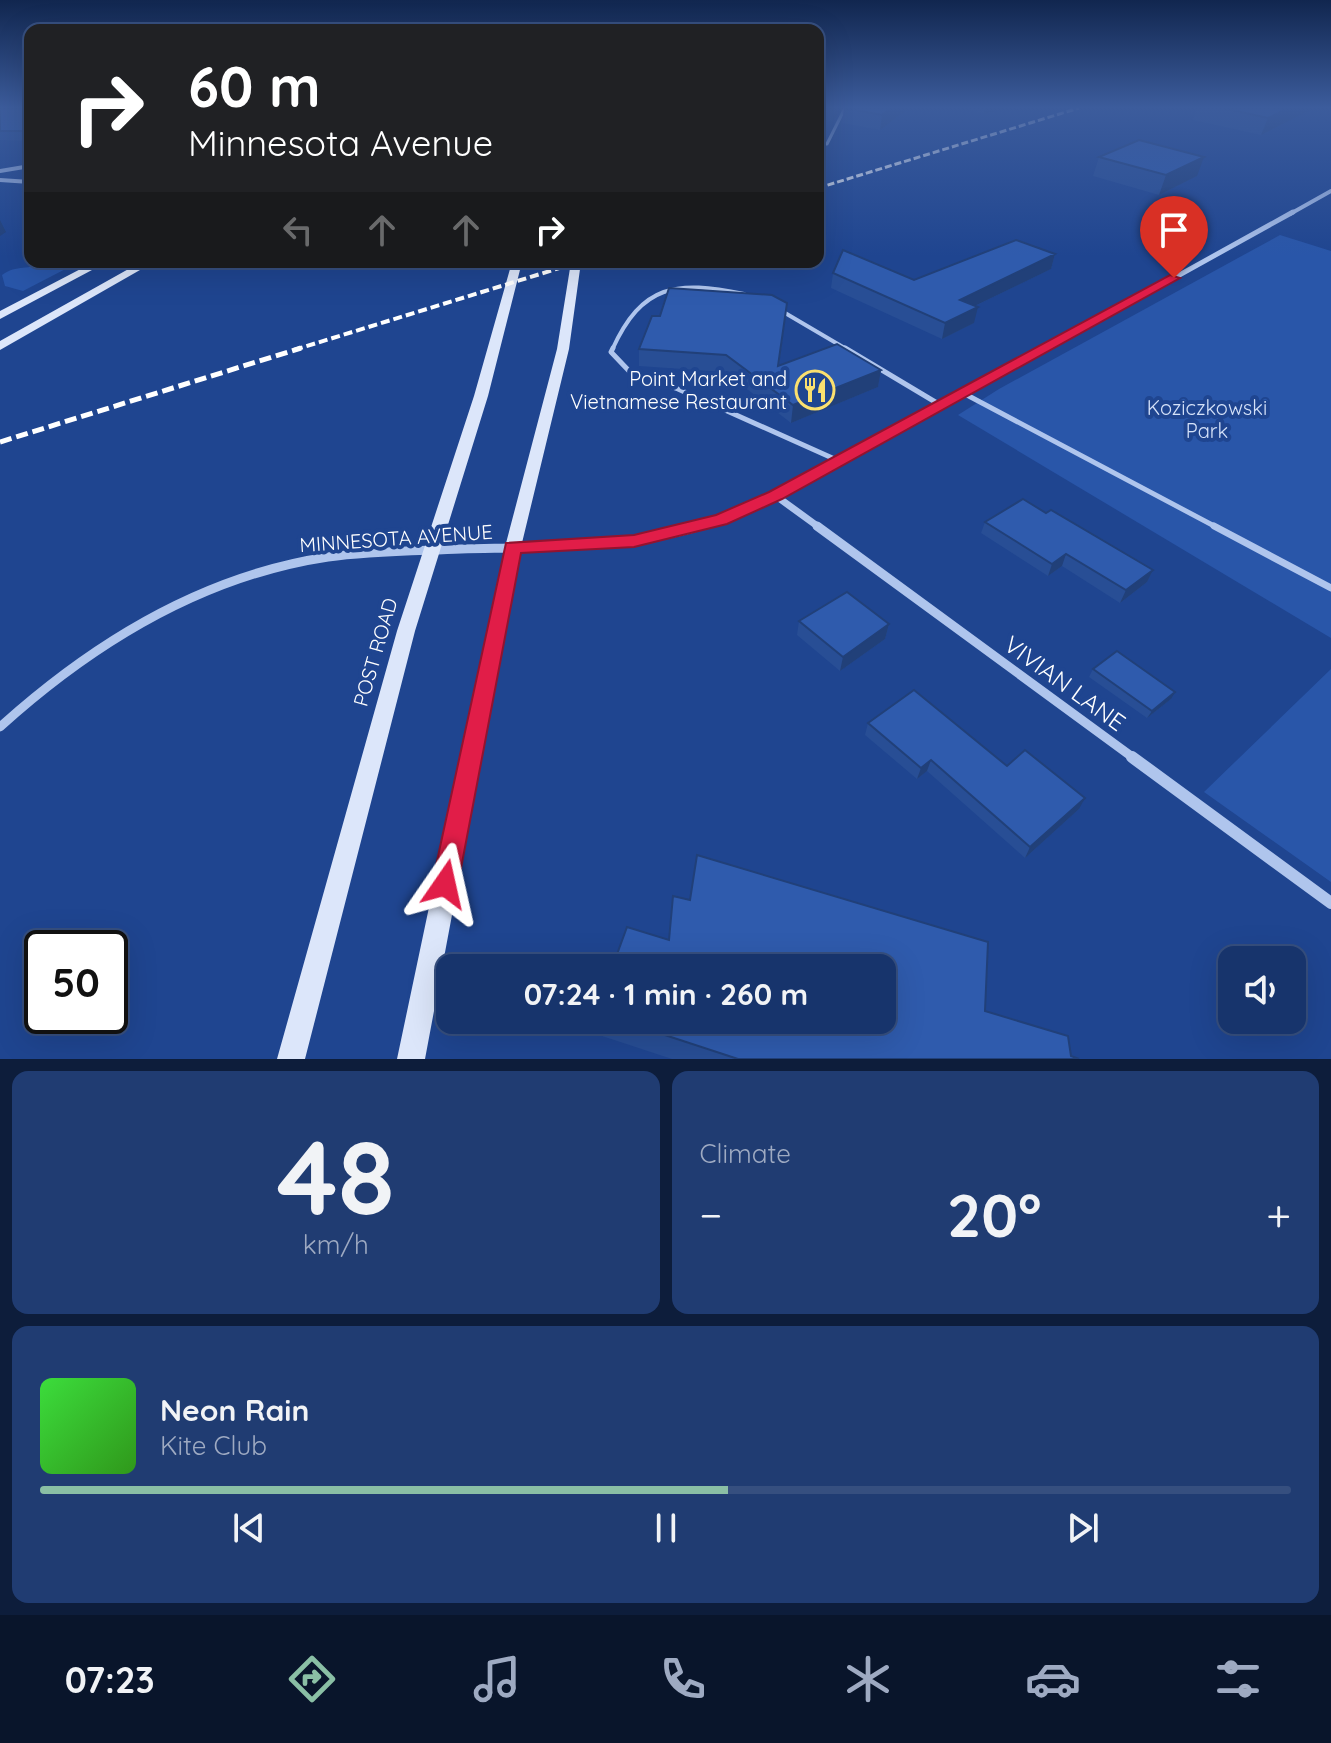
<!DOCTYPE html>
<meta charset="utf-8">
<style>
:root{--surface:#17346c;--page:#203c72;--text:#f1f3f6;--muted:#9eaac2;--line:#364f7f;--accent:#8abfa5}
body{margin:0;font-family:Quicksand,sans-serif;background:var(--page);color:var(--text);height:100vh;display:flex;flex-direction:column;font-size:30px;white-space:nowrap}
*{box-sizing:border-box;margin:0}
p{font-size:26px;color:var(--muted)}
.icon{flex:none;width:44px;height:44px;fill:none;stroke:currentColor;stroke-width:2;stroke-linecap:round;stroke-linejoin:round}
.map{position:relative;height:1059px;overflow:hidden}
.panel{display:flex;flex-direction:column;gap:12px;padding:12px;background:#0d1d3b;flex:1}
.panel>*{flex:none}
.banner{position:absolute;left:24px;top:24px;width:800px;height:244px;border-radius:16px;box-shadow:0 8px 32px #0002,0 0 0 2px var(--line);background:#202124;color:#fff;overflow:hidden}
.tools{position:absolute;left:1218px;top:946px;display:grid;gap:16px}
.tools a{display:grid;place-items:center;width:88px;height:88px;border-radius:16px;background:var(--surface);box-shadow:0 8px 32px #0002,0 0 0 2px var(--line);font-size:40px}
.speed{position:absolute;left:24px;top:930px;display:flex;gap:16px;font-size:40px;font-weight:700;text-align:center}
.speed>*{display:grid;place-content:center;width:104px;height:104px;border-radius:50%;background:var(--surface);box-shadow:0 8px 32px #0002,0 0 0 2px var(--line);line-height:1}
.speed .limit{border:4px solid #111;border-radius:12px;background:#fff;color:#111}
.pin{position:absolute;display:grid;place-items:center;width:68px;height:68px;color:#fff;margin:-82px -34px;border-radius:50% 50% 50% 0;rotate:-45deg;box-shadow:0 0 8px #0007}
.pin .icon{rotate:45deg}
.me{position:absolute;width:88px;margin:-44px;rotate:11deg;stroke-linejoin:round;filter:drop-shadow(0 0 6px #0008)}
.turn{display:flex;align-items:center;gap:28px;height:168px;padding:0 32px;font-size:36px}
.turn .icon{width:104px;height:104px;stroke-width:2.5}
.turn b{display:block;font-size:56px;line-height:68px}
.lanes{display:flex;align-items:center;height:76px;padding:0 32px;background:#0003;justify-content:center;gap:40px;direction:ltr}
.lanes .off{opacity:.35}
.big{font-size:60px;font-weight:800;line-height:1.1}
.panel .card{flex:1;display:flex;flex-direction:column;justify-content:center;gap:12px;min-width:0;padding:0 28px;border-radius:16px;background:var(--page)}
.panel .dial{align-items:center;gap:0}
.dial b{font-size:104px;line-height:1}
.song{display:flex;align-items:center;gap:24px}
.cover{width:96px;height:96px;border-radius:12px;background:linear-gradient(135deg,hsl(120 70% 55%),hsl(110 70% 35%))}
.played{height:8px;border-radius:4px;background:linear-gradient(90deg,var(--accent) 55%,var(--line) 55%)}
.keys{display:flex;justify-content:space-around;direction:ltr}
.heat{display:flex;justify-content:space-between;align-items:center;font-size:44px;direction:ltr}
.panel .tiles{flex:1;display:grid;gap:12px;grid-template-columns:1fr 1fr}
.card:last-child{grid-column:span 2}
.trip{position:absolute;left:436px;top:954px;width:460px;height:80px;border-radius:16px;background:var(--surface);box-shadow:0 8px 32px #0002,0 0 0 2px var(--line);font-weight:800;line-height:80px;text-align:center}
.dock{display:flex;height:128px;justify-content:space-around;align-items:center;background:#09152b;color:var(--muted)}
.dock .icon{width:56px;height:56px}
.dock .current{color:var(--accent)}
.dock b{font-size:36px;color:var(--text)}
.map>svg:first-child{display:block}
.green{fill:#2956a9}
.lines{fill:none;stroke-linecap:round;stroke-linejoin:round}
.service-far3{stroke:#afc5ed;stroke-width:3}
.service-far2{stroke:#afc5ed;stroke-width:4}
.service-far1{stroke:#afc5ed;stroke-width:5}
.service{stroke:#afc5ed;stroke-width:7}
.minor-far4{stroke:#afc5ed;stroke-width:4}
.minor-far3{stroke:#afc5ed;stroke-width:5}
.minor-far2{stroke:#afc5ed;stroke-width:7}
.minor-far1{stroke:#afc5ed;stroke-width:9}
.minor{stroke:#afc5ed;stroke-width:12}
.secondary{fill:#dce6fa;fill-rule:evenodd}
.rail-far2{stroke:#fff;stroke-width:3;stroke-dasharray:7 3;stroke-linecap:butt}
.rail-far1{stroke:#fff;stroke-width:4;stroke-dasharray:9 4;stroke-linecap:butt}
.rail{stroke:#fff;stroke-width:5;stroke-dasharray:12 5;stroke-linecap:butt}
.wall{fill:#284e95}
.shaded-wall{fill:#214079}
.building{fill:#2f5bad;stroke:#214079;stroke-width:2}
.route{fill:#e11d48;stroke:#92132f;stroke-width:2}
.labels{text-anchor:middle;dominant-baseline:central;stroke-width:8;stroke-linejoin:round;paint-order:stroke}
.poi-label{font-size:20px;fill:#fff;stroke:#1f4590;text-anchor:end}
.park-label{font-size:20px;fill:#d5e2f9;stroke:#1f4590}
.street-label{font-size:20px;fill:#fff;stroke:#1f4590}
.near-street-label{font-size:24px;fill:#fff;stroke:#1f4590}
</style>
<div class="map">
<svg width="1331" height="1059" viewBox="0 0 1331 1059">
<rect width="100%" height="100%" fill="#1f4590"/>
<path class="green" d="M 1280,235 L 1331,251 L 1331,638 L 958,415 L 999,389 Z
M 44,262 L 79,262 L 23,291 L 5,286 L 2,275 C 16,264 30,271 44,262 Z
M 1331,669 L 1331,882 L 1204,792 Z"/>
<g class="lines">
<path class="service-far3" d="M 818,144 L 827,144 L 845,108"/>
<path class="service-far2" d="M 780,310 L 848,350
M 612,350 C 642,284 676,280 744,294"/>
<path class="service-far1" d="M 613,348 L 611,352 L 631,373 L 678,389 L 839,461
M 845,348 L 942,406
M 965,394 L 1218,528"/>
<path class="service" d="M 1214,526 L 1331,588"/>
<path class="minor-far4" d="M 0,171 L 30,166
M 0,180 L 30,182
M 1290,214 L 1331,191"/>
<path class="minor-far3" d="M 1044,350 L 1293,212"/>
<path class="minor-far2" d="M 776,496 L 820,528
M 694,528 L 800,484 L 1047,348"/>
<path class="minor-far1" d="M 817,526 L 1135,759
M 0,727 C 93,643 201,576 328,557 C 371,551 416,551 461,549 C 540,547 624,549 701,526"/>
<path class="minor" d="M 1132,757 L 1331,903"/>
<path class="secondary" d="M 94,262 L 107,262 L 0,319 L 0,311 Z
M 141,262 L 154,262 L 0,350 L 0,341 Z
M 512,262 L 522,262 L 488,396 L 415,631 L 305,1059 L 277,1059 L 397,631 L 474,396 Z
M 571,262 L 581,262 L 569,349 L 521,547 L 425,1059 L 397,1059 L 505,547 L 557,349 Z"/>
<path class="rail-far2" d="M 818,188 L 1079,108"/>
<path class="rail-far1" d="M 294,350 L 579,262"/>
<path class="rail" d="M 0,442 L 301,348"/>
</g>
<path class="wall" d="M 0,108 L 30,108 L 30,141 L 0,140 Z
M 818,108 L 842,108 L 833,121 L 818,119 Z
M 844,108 L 909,108 L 880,130 L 842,123 Z
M 963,108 L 1006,108 L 984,114 Z
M 1197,108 L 1314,108 L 1261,135 L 1193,120 Z
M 1099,157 L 1197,176 L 1159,195 L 1093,176 Z
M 1055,254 L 1051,269 L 975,306 L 974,323 L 942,339 L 831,288 L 833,273 L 914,280 Z
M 785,319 L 779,366 L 881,370 L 878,387 L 791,423 L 725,372 L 639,366 L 639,349 Z
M 1046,513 L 1153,570 L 1147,582 L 1120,603 L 1062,566 L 1048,576 L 981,533 L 985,522 Z
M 799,621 L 889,624 L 885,639 L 840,671 L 797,635 Z
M 1093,669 L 1171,699 L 1147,718 L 1089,677 Z
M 868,723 L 1007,766 L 1079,809 L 1025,858 L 927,771 L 917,779 L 865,735 Z
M 669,940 L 985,1011 L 1071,1056 L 1079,1059 L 672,1059 L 599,1035 L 597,1020 L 882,1020 Z"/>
<path class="shaded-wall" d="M 835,108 L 842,108 L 833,121 Z
M 891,108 L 909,108 L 880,130 L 882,115 Z
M 985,108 L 1006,108 L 984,114 Z
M 1288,108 L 1314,108 L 1261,135 L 1268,118 Z
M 1204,157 L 1197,176 L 1159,195 L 1166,175 Z
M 0,220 L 6,232 L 0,236 Z
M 1055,254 L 1051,269 L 956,315 L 960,300 Z
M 978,307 L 974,323 L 942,339 L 945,323 Z
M 881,370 L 878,387 L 791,423 L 793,405 Z
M 1066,554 L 1062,566 L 1048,576 L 1052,564 Z
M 1153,570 L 1147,582 L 1120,603 L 1126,590 Z
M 889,624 L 885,639 L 840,671 L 843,657 Z
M 1175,692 L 1171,699 L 1147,718 L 1152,711 Z
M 931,760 L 927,771 L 917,779 L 921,768 Z
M 1085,798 L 1079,809 L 1025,858 L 1030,847 Z"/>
<path class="building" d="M 0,108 L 30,108 L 30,130 L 27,131 L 0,131 Z
M 844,108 L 891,108 L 882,115 Z
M 1223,108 L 1288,108 L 1268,118 Z
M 1139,140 L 1204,157 L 1166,175 L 1099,157 Z
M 1016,240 L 1055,254 L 960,300 L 978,307 L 945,323 L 833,273 L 843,250 L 914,280 Z
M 669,288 L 772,295 L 787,303 L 778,366 L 837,344 L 881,370 L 793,405 L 726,355 L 639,349 L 652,316 L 660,316 Z
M 1023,499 L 1046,513 L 1051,510 L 1153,570 L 1126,590 L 1066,554 L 1052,564 L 985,522 Z
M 847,592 L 889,624 L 843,657 L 799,621 Z
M 1117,651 L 1175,692 L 1152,711 L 1093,669 Z
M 914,690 L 1007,766 L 1025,750 L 1085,798 L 1030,847 L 931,760 L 921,768 L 868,723 Z
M 697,855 L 988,942 L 985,1011 L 1068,1036 L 1071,1056 L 1079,1059 L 738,1059 L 619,1020 L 882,1020 L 882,968 L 612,968 L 627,927 L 669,940 L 673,896 L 690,900 Z"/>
<linearGradient id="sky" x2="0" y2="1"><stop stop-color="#11264f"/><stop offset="0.42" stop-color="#3c5c9c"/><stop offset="1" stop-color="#3c5c9c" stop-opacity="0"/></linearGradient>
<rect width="1331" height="256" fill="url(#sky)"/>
<path class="route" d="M 1170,275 L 1180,278 L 782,499 L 727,524 L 634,547 L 521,553 L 458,884 L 454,893 L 445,897 L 435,893 L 432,884 L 506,543 L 634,535 L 716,515 L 769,492 Z"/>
<defs>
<g id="restaurant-ring" transform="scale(2)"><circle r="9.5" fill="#1f4590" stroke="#fbe06f" stroke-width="1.5"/><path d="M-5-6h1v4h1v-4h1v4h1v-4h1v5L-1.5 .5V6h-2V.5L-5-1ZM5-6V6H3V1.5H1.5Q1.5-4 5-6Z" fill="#fbe06f"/></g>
</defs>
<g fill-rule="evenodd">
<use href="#restaurant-ring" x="815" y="390"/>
</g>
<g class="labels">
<g class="poi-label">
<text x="787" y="378">Point Market and<tspan x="787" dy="23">Vietnamese Restaurant</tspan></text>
</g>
<g class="park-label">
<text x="1207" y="407">Koziczkowski<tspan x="1207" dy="23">Park</tspan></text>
</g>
<g class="street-label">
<text transform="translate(396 538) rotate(-4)">MINNESOTA AVENUE</text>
<text transform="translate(375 652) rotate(-74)">POST ROAD</text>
</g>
<g class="near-street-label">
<text transform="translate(1065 683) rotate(36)">VIVIAN LANE</text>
</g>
</g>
</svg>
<div class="tools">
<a><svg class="icon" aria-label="sound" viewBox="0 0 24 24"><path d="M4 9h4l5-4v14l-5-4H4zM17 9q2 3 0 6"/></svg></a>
</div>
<div class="speed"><div class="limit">50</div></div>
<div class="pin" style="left:1174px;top:278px;background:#d93025"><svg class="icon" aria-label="arrive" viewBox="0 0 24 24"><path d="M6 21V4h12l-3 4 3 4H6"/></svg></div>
<svg class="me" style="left:445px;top:884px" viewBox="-20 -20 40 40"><path d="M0-17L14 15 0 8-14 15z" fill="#e11d48" stroke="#fff" stroke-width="4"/></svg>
<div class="trip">07:24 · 1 min · 260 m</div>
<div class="banner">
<div class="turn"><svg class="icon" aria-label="right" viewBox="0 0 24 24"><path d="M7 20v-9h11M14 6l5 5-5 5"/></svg><div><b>60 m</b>Minnesota Avenue</div></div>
<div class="lanes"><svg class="icon off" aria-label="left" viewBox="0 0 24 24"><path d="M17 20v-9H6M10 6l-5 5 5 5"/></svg><svg class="icon off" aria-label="ahead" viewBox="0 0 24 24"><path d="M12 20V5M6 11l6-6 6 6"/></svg><svg class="icon off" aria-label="ahead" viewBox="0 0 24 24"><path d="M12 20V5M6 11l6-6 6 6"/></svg><svg class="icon" aria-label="right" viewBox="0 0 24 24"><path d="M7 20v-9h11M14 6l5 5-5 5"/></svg></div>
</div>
</div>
<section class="panel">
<div class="tiles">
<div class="card dial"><b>48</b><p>km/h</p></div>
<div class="card"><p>Climate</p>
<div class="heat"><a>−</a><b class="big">20°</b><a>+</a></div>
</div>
<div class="card">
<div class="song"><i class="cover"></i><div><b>Neon Rain</b><p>Kite Club</p></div></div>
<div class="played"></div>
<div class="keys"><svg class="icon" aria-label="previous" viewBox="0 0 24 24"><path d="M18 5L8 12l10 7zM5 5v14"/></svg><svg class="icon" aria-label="pause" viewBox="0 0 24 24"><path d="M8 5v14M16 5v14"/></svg><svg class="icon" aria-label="next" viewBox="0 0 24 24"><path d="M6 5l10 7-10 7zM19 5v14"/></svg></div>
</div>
</div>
</section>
<nav class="dock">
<b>07:23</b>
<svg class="icon current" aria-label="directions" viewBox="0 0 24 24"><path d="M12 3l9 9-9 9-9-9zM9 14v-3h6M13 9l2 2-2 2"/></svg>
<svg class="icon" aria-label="music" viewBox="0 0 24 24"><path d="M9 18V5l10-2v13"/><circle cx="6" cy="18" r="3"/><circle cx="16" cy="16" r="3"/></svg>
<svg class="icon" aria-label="phone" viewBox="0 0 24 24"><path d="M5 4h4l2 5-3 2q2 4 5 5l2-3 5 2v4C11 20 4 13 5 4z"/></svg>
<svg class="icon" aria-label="climate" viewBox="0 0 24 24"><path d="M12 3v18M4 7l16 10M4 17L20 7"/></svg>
<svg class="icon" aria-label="car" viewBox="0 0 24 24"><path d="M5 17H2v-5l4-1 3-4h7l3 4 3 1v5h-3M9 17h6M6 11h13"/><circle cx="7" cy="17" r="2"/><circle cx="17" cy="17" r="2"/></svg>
<svg class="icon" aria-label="filters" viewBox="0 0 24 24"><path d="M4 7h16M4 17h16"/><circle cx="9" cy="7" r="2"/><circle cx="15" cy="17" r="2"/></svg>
</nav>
